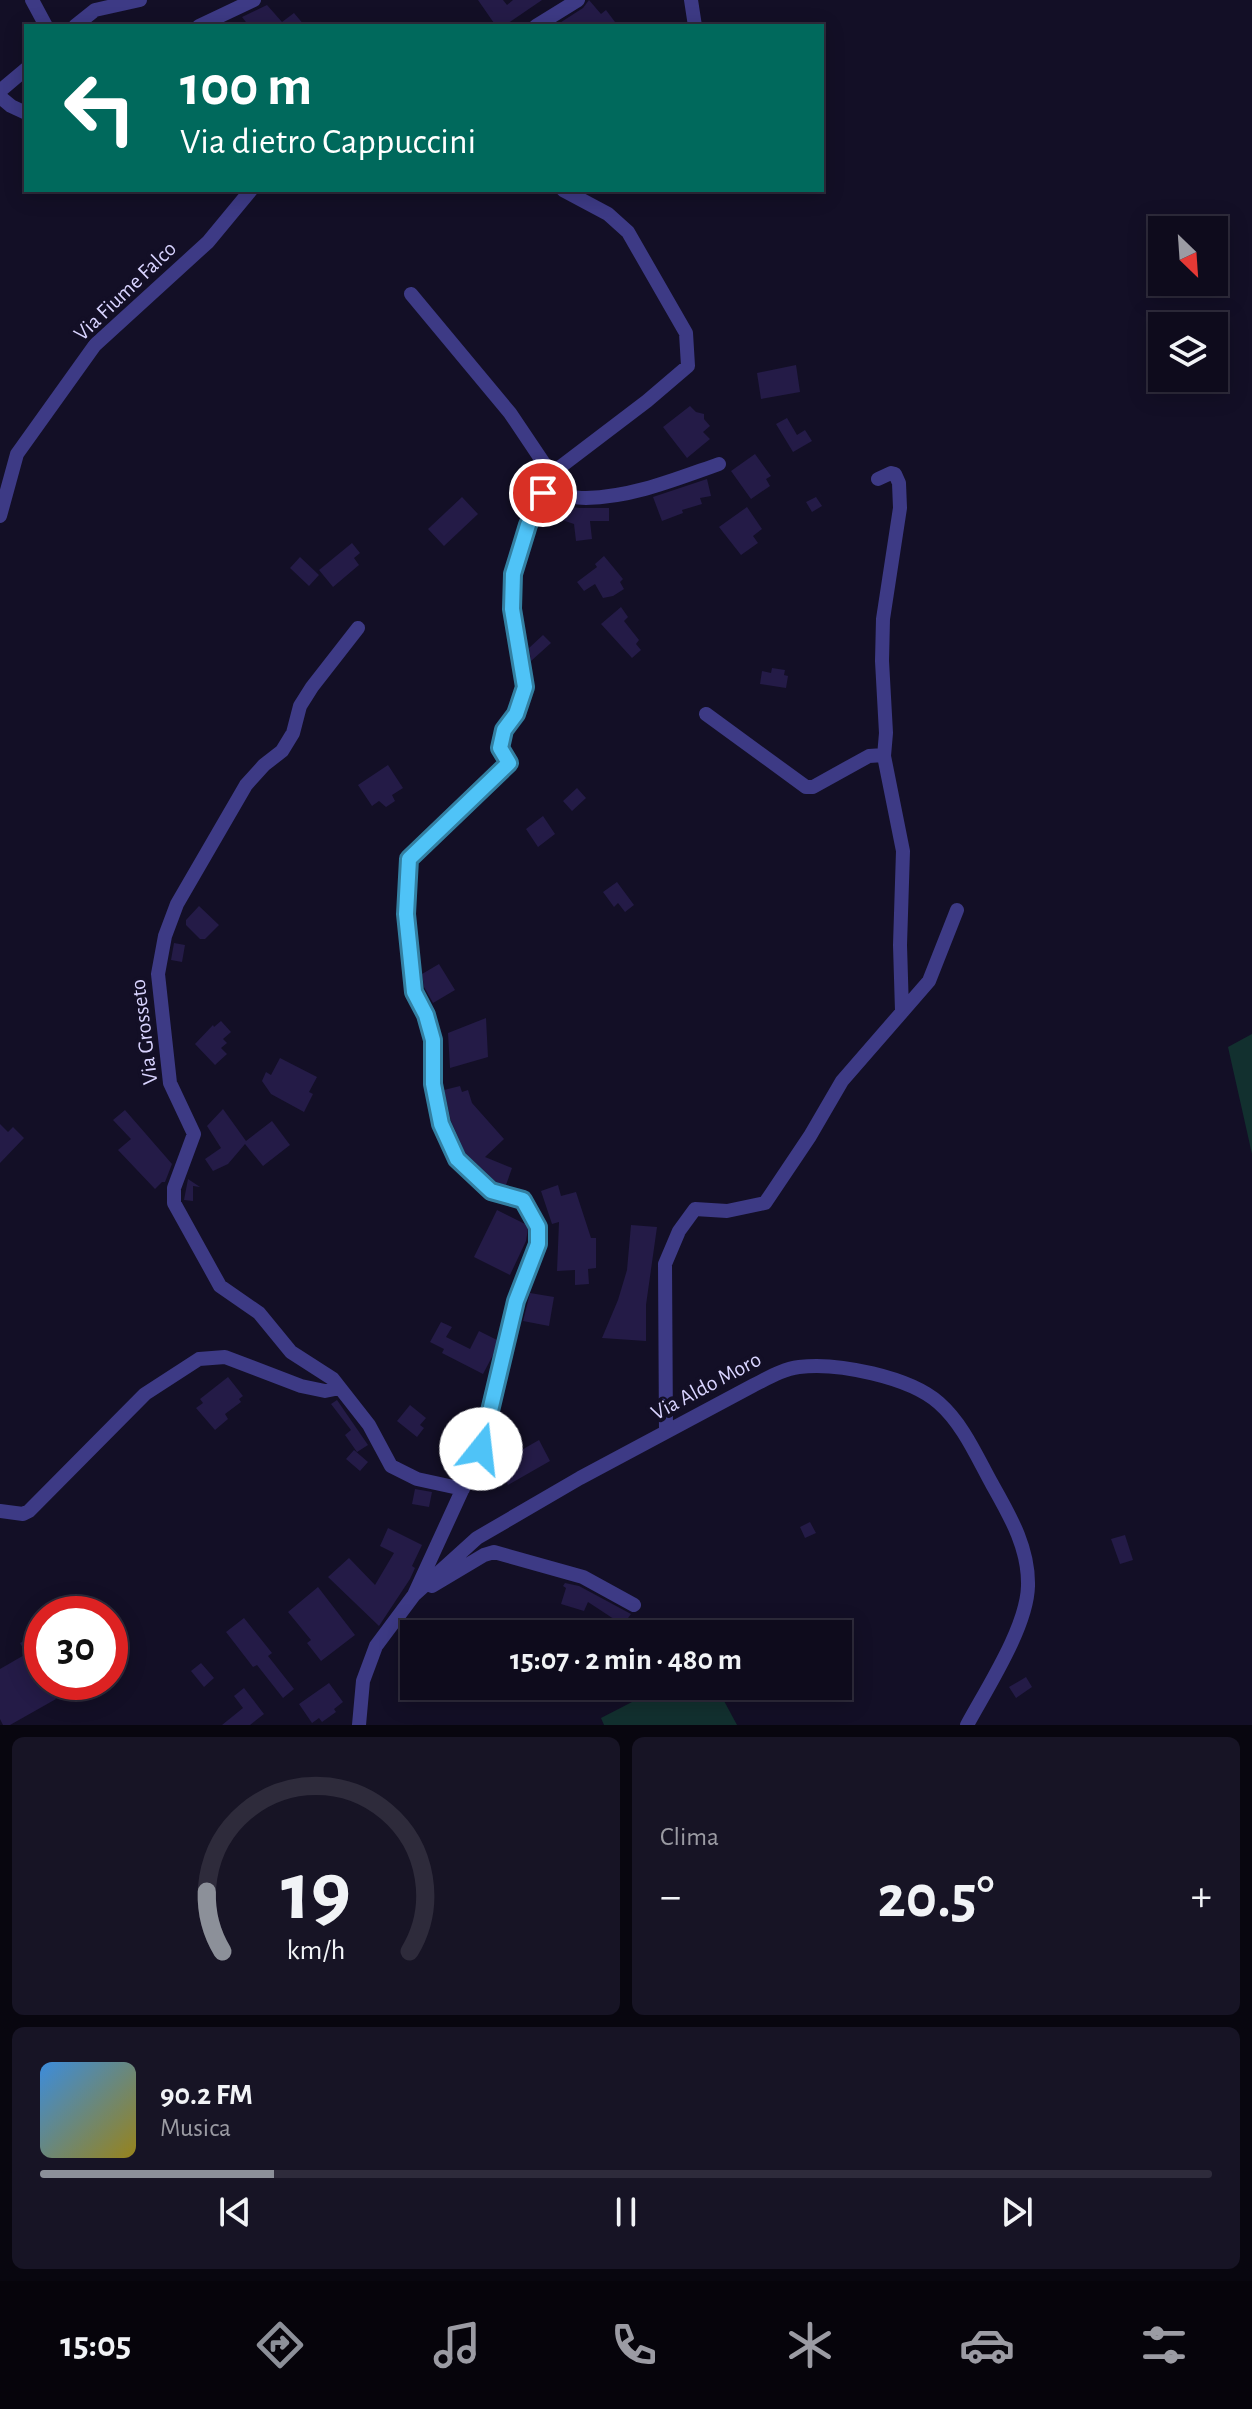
<!DOCTYPE html>
<html lang="it">
<meta charset="utf-8">
<style>
:root{--surface:#0e0b1c;--page:#171425;--text:#f1f3f6;--muted:#9b9ba3;--line:#2e2b3b;--accent:#8c9099}
body{margin:0;font-family:"Alegreya Sans",sans-serif;background:var(--page);color:var(--text);height:100vh;display:flex;flex-direction:column;font-size:30px;white-space:nowrap}
*{box-sizing:border-box;margin:0}
p{font-size:26px;color:var(--muted)}
.icon{flex:none;width:44px;height:44px;fill:none;stroke:currentColor;stroke-width:2;stroke-linecap:round;stroke-linejoin:round}
.map{position:relative;height:1725px;overflow:hidden}
.drawer{display:flex;flex-direction:column;gap:12px;padding:12px;background:#08060f;flex:1}
.drawer>*{flex:none}
.banner{position:absolute;left:24px;top:24px;width:800px;height:168px;border-radius:0px;box-shadow:0 4px 20px #0003,0 0 0 2px var(--line);background:#00695c;color:#fff;overflow:hidden}
.needle{width:52px;rotate:155deg}
.buttons{position:absolute;left:1148px;top:216px;display:grid;gap:16px}
.buttons a{display:grid;place-items:center;width:80px;height:80px;border-radius:0px;background:var(--surface);box-shadow:0 4px 20px #0003,0 0 0 2px var(--line);font-size:40px}
.speed{position:absolute;left:24px;top:1596px;display:flex;gap:16px;font-size:40px;font-weight:700;text-align:center}
.speed>*{display:grid;place-content:center;width:104px;height:104px;border-radius:50%;background:var(--surface);box-shadow:0 4px 20px #0003,0 0 0 2px var(--line);line-height:1}
.speed .limit{border:12px solid #d22;background:#fff;color:#111}
.pin{position:absolute;display:grid;place-items:center;width:68px;height:68px;color:#fff;margin:-34px;border:4px solid #fff;border-radius:50%;box-shadow:0 2px 8px #0007}
.me{position:absolute;width:88px;margin:-44px;rotate:16deg;stroke-linejoin:round;filter:drop-shadow(0 0 6px #0008)}
.turn{display:flex;align-items:center;gap:28px;height:168px;padding:0 24px;font-size:36px}
.turn .icon{width:104px;height:104px;stroke-width:2.5}
.turn b{display:block;font-size:56px;line-height:68px}
.big{font-size:60px;font-weight:700;line-height:1.1}
.drawer .widget{flex:1;display:flex;flex-direction:column;justify-content:center;gap:12px;min-width:0;padding:0 28px;border-radius:12px;background:var(--page)}
.drawer .dial{align-items:center;gap:0}
.dial svg{height:208px;overflow:visible;fill:none;stroke:var(--line);stroke-width:7;stroke-linecap:round;text-anchor:middle}
.dial text{fill:var(--text);stroke:none}
.song{display:flex;align-items:center;gap:24px}
.cover{width:96px;height:96px;border-radius:12px;background:linear-gradient(135deg,hsl(210 70% 55%),hsl(50 70% 35%))}
.played{height:8px;border-radius:4px;background:linear-gradient(90deg,var(--accent) 20%,var(--line) 20%)}
.keys{display:flex;justify-content:space-around;direction:ltr}
.heat{display:flex;justify-content:space-between;align-items:center;font-size:44px;direction:ltr}
.drawer .tiles{flex:1;display:grid;gap:12px;grid-template-columns:1fr 1fr}
.widget:last-child{grid-column:span 2}
.trip{position:absolute;left:400px;top:1620px;width:452px;height:80px;border-radius:0px;background:var(--surface);box-shadow:0 4px 20px #0003,0 0 0 2px var(--line);font-weight:700;line-height:80px;text-align:center}
.dock{display:flex;height:128px;justify-content:space-around;align-items:center;background:#06040b;color:var(--muted)}
.dock .icon{width:56px;height:56px}
.dock .selected{color:var(--accent)}
.dock b{font-size:36px;color:var(--text)}
.map>svg:first-child{display:block}
.green{fill:#12302f}
.building{fill:#241b47}
.lines{fill:none;stroke-linecap:round;stroke-linejoin:round}
.minor{stroke:#3d3a85;stroke-width:14}
.route-casing{stroke:#337fa1;stroke-width:20}
.route{stroke:#4fc3f7;stroke-width:14}
.labels{text-anchor:middle;dominant-baseline:central;stroke-width:8;stroke-linejoin:round;paint-order:stroke}
.street-label{font-size:22px;fill:#d9d4ff;stroke:#130f26}
</style>
<div class="map">
<svg width="1252" height="1725" viewBox="0 0 1252 1725">
<rect width="100%" height="100%" fill="#130f26"/>
<path class="green" d="M 1252,1034 L 1252,1154 L 1228,1047 Z
M 663,1686 L 716,1686 L 737,1725 L 604,1725 L 601,1718 Z"/>
<path class="building" d="M 478,0 L 503,0 L 507,5 L 513,0 L 542,0 L 504,26 L 496,26 Z
M 589,0 L 601,14 L 606,10 L 618,26 L 555,26 L 583,8 Z
M 267,5 L 282,22 L 294,13 L 305,26 L 249,26 L 242,17 Z
M 796,365 L 800,392 L 761,399 L 757,373 Z
M 690,406 L 696,412 L 704,414 L 704,419 L 710,426 L 703,432 L 710,439 L 687,458 L 663,427 Z
M 787,418 L 797,435 L 805,430 L 812,441 L 793,452 L 776,424 Z
M 755,454 L 771,476 L 766,479 L 770,486 L 751,499 L 731,471 Z
M 707,479 L 711,496 L 700,498 L 702,504 L 682,510 L 683,513 L 662,521 L 653,497 Z
M 462,497 L 478,514 L 444,546 L 428,529 Z
M 816,497 L 822,506 L 812,512 L 806,502 Z
M 549,504 L 580,508 L 609,508 L 609,521 L 590,521 L 592,539 L 576,541 L 574,524 L 544,514 Z
M 747,507 L 762,529 L 753,536 L 758,543 L 741,555 L 719,527 Z
M 352,543 L 360,553 L 354,558 L 359,565 L 333,587 L 319,570 Z
M 604,556 L 623,579 L 620,582 L 624,589 L 613,596 L 603,598 L 595,584 L 584,591 L 577,582 L 597,567 L 595,564 Z
M 300,557 L 319,575 L 309,586 L 290,568 Z
M 621,607 L 628,617 L 624,621 L 639,640 L 636,644 L 641,650 L 632,658 L 601,624 Z
M 543,635 L 551,643 L 531,661 L 529,648 Z
M 772,668 L 785,670 L 784,675 L 788,676 L 786,688 L 760,684 L 762,671 L 771,673 Z
M 388,765 L 403,788 L 392,795 L 395,801 L 386,807 L 379,801 L 372,806 L 358,785 Z
M 577,788 L 586,798 L 572,811 L 563,801 Z
M 543,816 L 555,834 L 538,847 L 526,829 Z
M 617,882 L 634,905 L 625,912 L 618,903 L 614,907 L 603,892 Z
M 199,906 L 219,925 L 205,939 L 200,939 L 186,925 L 186,920 Z
M 174,943 L 185,945 L 182,962 L 171,960 Z
M 439,964 L 455,990 L 433,1003 L 424,987 L 422,974 Z
M 486,1018 L 488,1057 L 450,1068 L 448,1033 Z
M 221,1021 L 231,1032 L 223,1039 L 227,1043 L 221,1048 L 227,1054 L 215,1065 L 195,1044 L 213,1025 L 214,1027 Z
M 280,1058 L 317,1077 L 309,1092 L 313,1094 L 304,1112 L 271,1094 L 262,1081 L 266,1072 L 271,1075 Z
M 460,1086 L 462,1092 L 468,1090 L 472,1103 L 504,1139 L 485,1157 L 512,1168 L 506,1185 L 496,1182 L 465,1153 L 451,1121 L 444,1090 Z
M 223,1109 L 246,1141 L 272,1121 L 290,1145 L 263,1166 L 245,1144 L 228,1164 L 213,1171 L 205,1159 L 221,1148 L 207,1126 Z
M 125,1110 L 172,1164 L 165,1182 L 162,1182 L 155,1189 L 118,1150 L 131,1139 L 113,1120 Z
M 0,1124 L 8,1132 L 13,1127 L 24,1138 L 0,1163 Z
M 188,1179 L 200,1187 L 193,1186 L 193,1201 L 184,1200 Z
M 558,1185 L 561,1196 L 576,1192 L 591,1238 L 596,1238 L 596,1268 L 588,1269 L 589,1284 L 575,1285 L 575,1270 L 557,1271 L 559,1222 L 552,1224 L 541,1191 Z
M 497,1210 L 525,1224 L 528,1229 L 526,1241 L 510,1275 L 474,1257 Z
M 631,1225 L 657,1227 L 646,1305 L 646,1341 L 602,1338 L 618,1300 L 627,1270 Z
M 530,1293 L 554,1297 L 549,1326 L 523,1321 Z
M 441,1322 L 452,1327 L 446,1337 L 470,1349 L 479,1331 L 497,1340 L 493,1355 L 483,1374 L 442,1353 L 444,1349 L 430,1342 Z
M 228,1377 L 243,1396 L 239,1399 L 241,1402 L 225,1414 L 228,1419 L 215,1430 L 196,1408 L 203,1403 L 200,1399 Z
M 337,1400 L 368,1445 L 357,1452 L 345,1435 L 351,1430 L 331,1404 Z
M 410,1405 L 426,1418 L 420,1425 L 424,1428 L 417,1437 L 397,1421 Z
M 539,1440 L 550,1461 L 508,1485 L 497,1464 Z
M 354,1450 L 368,1462 L 360,1471 L 346,1459 Z
M 415,1489 L 432,1492 L 429,1507 L 412,1504 Z
M 810,1522 L 816,1533 L 805,1538 L 800,1527 Z
M 388,1528 L 422,1545 L 412,1566 L 415,1568 L 410,1579 L 379,1626 L 328,1577 L 349,1558 L 375,1585 L 394,1553 L 380,1546 Z
M 1125,1535 L 1133,1560 L 1120,1564 L 1111,1539 Z
M 565,1583 L 579,1586 L 631,1614 L 623,1625 L 588,1602 L 584,1611 L 561,1604 L 566,1588 L 563,1586 Z
M 318,1587 L 355,1635 L 321,1661 L 307,1643 L 311,1640 L 288,1612 Z
M 244,1618 L 272,1653 L 268,1656 L 294,1689 L 283,1698 L 257,1665 L 253,1667 L 226,1632 Z
M 42,1631 L 42,1682 L 46,1682 L 56,1699 L 10,1725 L 3,1725 L 0,1719 L 0,1669 L 26,1654 L 20,1643 Z
M 201,1663 L 214,1678 L 204,1687 L 191,1671 Z
M 1026,1677 L 1032,1687 L 1016,1698 L 1009,1687 Z
M 329,1683 L 343,1702 L 334,1709 L 336,1712 L 322,1722 L 319,1718 L 312,1723 L 299,1704 Z
M 244,1688 L 264,1714 L 250,1725 L 222,1725 L 243,1708 L 234,1696 Z"/>
<g class="lines">
<path class="minor" d="M 32,0 L 46,26
M 691,0 L 695,26
M 75,26 L 95,10 L 140,0
M 199,26 L 254,0
M 536,26 L 578,0
M 0,91 L 26,69
M 0,97 L 11,106 L 26,113
M 411,294 L 510,413 L 551,474
M 878,479 L 891,473 L 895,474 L 899,483 L 900,508 L 883,619 L 882,661 L 886,733 L 884,756 L 903,851 L 900,945 L 902,1011
M 543,493 C 557,494 572,498 586,498 C 633,497 676,479 719,464
M 0,516 L 17,454 L 95,345 L 208,242 L 251,190
M 358,628 L 312,687 L 300,706 L 293,733 L 282,751 L 264,765 L 246,785 L 177,904 L 165,936 L 158,974 L 170,1083 L 194,1134 L 174,1188 L 174,1203 L 220,1286 L 259,1313 L 291,1352 L 333,1379 L 369,1425 L 391,1466 L 417,1479 L 463,1489
M 706,714 L 806,787 L 813,787 L 869,756 L 884,755
M 666,1432 L 665,1264 L 679,1231 L 695,1209 L 727,1211 L 765,1203 L 810,1136 L 842,1081 L 929,981 L 957,910
M 0,1511 L 23,1514 L 29,1511 L 145,1394 L 199,1359 L 225,1357 L 301,1386 L 325,1391 L 340,1388
M 432,1586 L 484,1555 L 494,1552 L 583,1577 L 634,1605
M 414,1595 L 481,1449 L 516,1301 L 535,1256 L 538,1227 L 523,1200 L 491,1191 L 457,1159 L 441,1124 L 433,1084 L 433,1040 L 426,1015 L 414,992 L 406,914 L 409,859 L 509,763 L 500,748 L 504,730 L 516,714 L 525,687 L 512,609 L 513,574 L 528,525 L 551,474 L 647,401 L 688,366 L 686,333 L 628,232 L 608,214 L 563,190
M 359,1725 L 363,1681 L 376,1646 L 414,1595 L 477,1538 L 580,1478 L 754,1385 C 768,1378 783,1369 799,1367 C 837,1362 910,1377 939,1403 C 963,1424 977,1457 992,1484 C 1010,1516 1029,1548 1028,1586 C 1027,1627 987,1688 967,1725"/>
</g>
<g class="lines">
<g class="route-casing">
<path id="route" d="M 481,1449 L 516,1301 L 538,1244 L 538,1227 L 523,1200 L 491,1191 L 457,1159 L 441,1124 L 433,1084 L 433,1040 L 426,1015 L 414,992 L 406,914 L 409,859 L 509,763 L 500,748 L 504,730 L 516,714 L 525,687 L 512,609 L 513,574 L 528,525 L 543,493"/>
</g>
<use href="#route" class="route"/>
</g>
<g class="labels">
<g class="street-label">
<text transform="translate(125 291) rotate(-44)">Via Fiume Falco</text>
<text transform="translate(144 1032) rotate(-97)">Via Grosseto</text>
<text transform="translate(706 1386) rotate(-28)">Via Aldo Moro</text>
</g>
</g>
</svg>
<div class="buttons">
<a><svg class="needle" viewBox="-14 -14 28 28"><path d="M0-13l5 13h-10z" fill="#e53935"/><path d="M0 13l5-13h-10z" fill="#9b9ba3"/></svg></a>
<a><svg class="icon" aria-label="layers" viewBox="0 0 24 24"><path d="M12 4l9 5-9 5-9-5zM3 14l9 5 9-5"/></svg></a>
</div>
<div class="speed"><div class="limit">30</div></div>
<div class="pin" style="left:543px;top:493px;background:#d93025"><svg class="icon" aria-label="arrive" viewBox="0 0 24 24"><path d="M6 21V4h12l-3 4 3 4H6"/></svg></div>
<svg class="me" style="left:481px;top:1449px" viewBox="-20 -20 40 40"><circle r="19" fill="#fff"/><path d="M0-13L10 11 0 6-10 11z" fill="#4fc3f7"/></svg>
<div class="trip">15:07 · 2 min · 480 m</div>
<div class="banner">
<div class="turn"><svg class="icon" aria-label="left" viewBox="0 0 24 24"><path d="M17 20v-9H6M10 6l-5 5 5 5"/></svg><div><b>100 m</b>Via dietro Cappuccini</div></div>
</div>
</div>
<section class="drawer">
<div class="tiles">
<div class="widget dial"><svg viewBox="0 0 100 80">
<path d="M14 69A42 42 0 1 1 86 69"/>
<path d="M14 69A42 42 0 0 1 8 46" stroke="#8c9099"/>
<text x="50" y="56" font-size="32" font-weight="700">19</text>
<text x="50" y="72" font-size="11">km/h</text>
</svg></div>
<div class="widget"><p>Clima</p>
<div class="heat"><a>−</a><b class="big">20.5°</b><a>+</a></div>
</div>
<div class="widget">
<div class="song"><i class="cover"></i><div><b>90.2 FM</b><p>Musica</p></div></div>
<div class="played"></div>
<div class="keys"><svg class="icon" aria-label="previous" viewBox="0 0 24 24"><path d="M18 5L8 12l10 7zM5 5v14"/></svg><svg class="icon" aria-label="pause" viewBox="0 0 24 24"><path d="M8 5v14M16 5v14"/></svg><svg class="icon" aria-label="next" viewBox="0 0 24 24"><path d="M6 5l10 7-10 7zM19 5v14"/></svg></div>
</div>
</div>
</section>
<nav class="dock">
<b>15:05</b>
<svg class="icon selected" aria-label="directions" viewBox="0 0 24 24"><path d="M12 3l9 9-9 9-9-9zM9 14v-3h6M13 9l2 2-2 2"/></svg>
<svg class="icon" aria-label="music" viewBox="0 0 24 24"><path d="M9 18V5l10-2v13"/><circle cx="6" cy="18" r="3"/><circle cx="16" cy="16" r="3"/></svg>
<svg class="icon" aria-label="phone" viewBox="0 0 24 24"><path d="M5 4h4l2 5-3 2q2 4 5 5l2-3 5 2v4C11 20 4 13 5 4z"/></svg>
<svg class="icon" aria-label="climate" viewBox="0 0 24 24"><path d="M12 3v18M4 7l16 10M4 17L20 7"/></svg>
<svg class="icon" aria-label="car" viewBox="0 0 24 24"><path d="M5 17H2v-5l4-1 3-4h7l3 4 3 1v5h-3M9 17h6M6 11h13"/><circle cx="7" cy="17" r="2"/><circle cx="17" cy="17" r="2"/></svg>
<svg class="icon" aria-label="filters" viewBox="0 0 24 24"><path d="M4 7h16M4 17h16"/><circle cx="9" cy="7" r="2"/><circle cx="15" cy="17" r="2"/></svg>
</nav>
